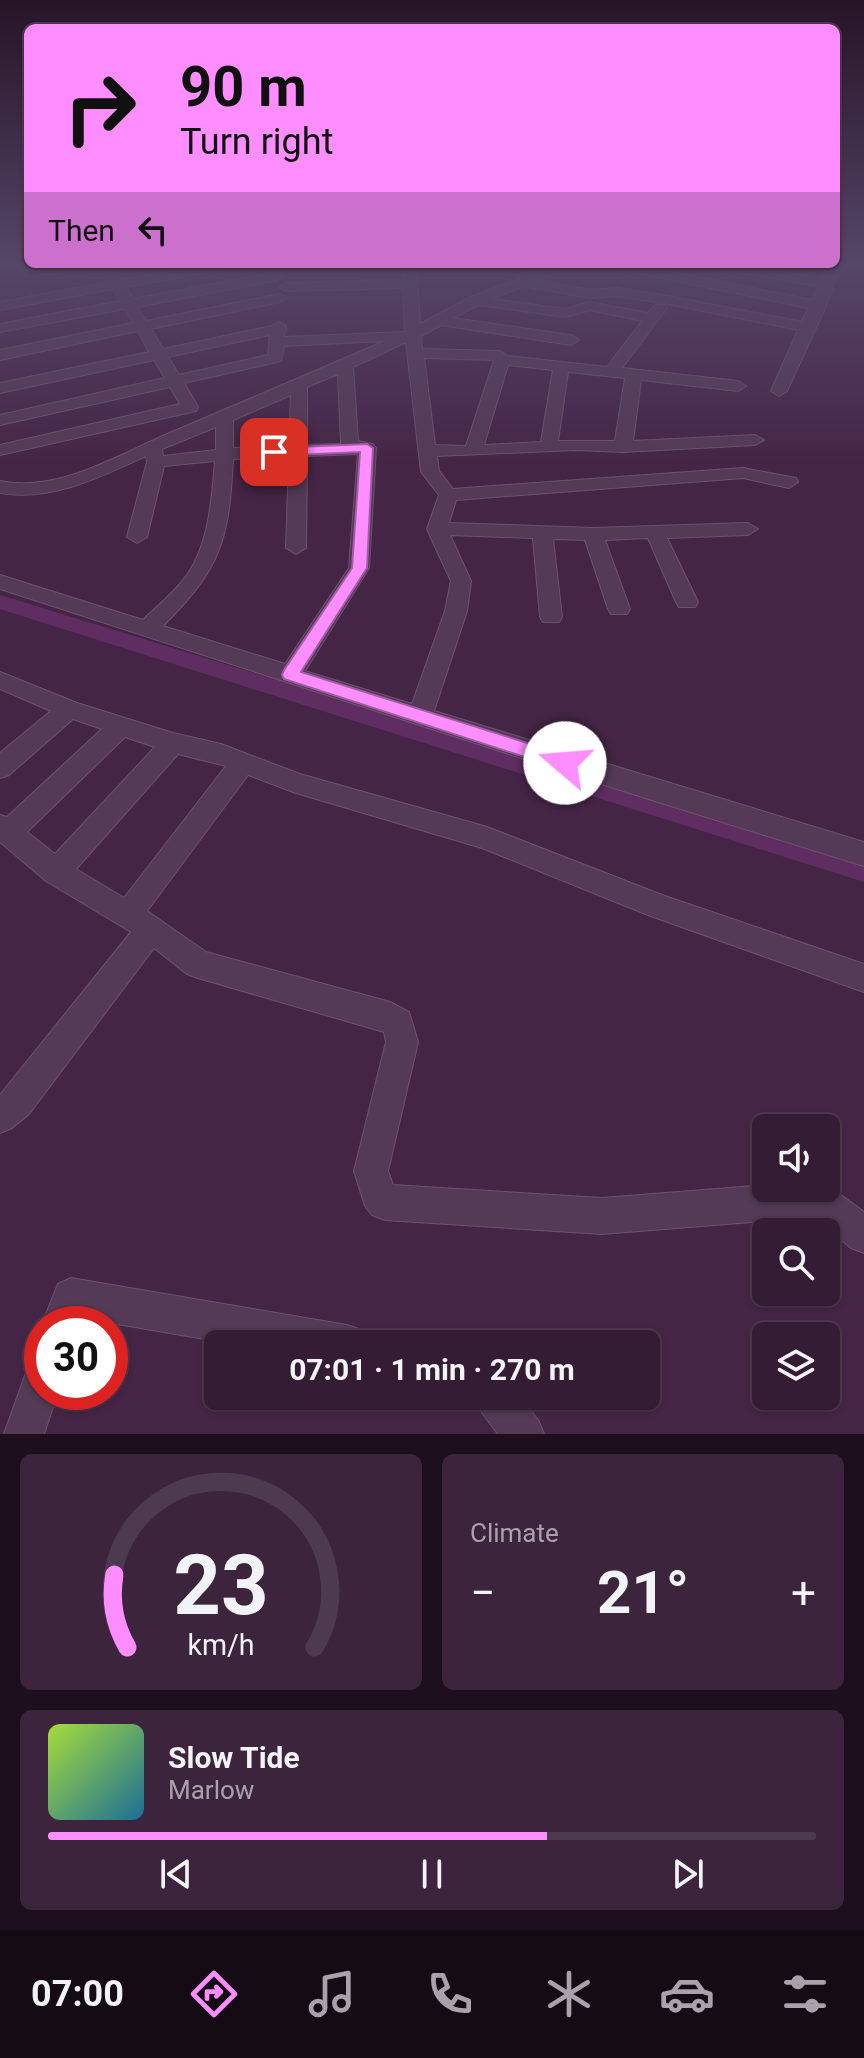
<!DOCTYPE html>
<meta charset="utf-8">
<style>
:root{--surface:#341c34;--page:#3c253c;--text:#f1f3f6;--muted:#a9a1ac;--line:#4e3a4f;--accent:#fe8dff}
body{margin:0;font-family:Roboto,sans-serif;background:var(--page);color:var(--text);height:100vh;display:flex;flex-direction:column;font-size:30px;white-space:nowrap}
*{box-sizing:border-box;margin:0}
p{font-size:26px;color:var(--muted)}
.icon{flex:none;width:44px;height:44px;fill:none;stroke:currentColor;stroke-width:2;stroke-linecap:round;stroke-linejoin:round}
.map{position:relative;height:1434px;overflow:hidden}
.details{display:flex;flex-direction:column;gap:20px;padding:20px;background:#1d0f1d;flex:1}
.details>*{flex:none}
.guide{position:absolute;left:24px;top:24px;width:816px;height:244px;border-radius:12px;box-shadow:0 2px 6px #0004,0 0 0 2px var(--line);background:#fe8dff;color:#111;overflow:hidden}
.controls{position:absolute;left:752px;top:1114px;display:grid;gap:16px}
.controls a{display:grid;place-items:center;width:88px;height:88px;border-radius:12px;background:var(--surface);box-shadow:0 2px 6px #0004,0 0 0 2px var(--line);font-size:40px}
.speed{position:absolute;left:24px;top:1306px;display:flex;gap:16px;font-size:40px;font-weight:700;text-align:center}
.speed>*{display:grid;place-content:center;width:104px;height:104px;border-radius:50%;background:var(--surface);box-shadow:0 2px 6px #0004,0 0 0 2px var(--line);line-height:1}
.speed .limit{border:12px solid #d22;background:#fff;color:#111}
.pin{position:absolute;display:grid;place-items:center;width:68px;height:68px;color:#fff;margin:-34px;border-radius:16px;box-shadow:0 4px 12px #0006}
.me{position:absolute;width:88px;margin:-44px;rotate:288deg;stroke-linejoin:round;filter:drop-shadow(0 0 6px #0008)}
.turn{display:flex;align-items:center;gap:28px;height:168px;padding:0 24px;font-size:36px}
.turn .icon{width:104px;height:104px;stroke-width:2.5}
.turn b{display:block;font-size:56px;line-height:68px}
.then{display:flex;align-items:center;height:76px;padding:0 24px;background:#0003;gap:16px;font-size:30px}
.big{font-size:60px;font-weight:700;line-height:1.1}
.details .widget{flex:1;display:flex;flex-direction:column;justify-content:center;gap:12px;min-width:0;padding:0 28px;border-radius:12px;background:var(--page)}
.details .dial{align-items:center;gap:0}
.dial svg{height:208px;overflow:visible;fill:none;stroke:var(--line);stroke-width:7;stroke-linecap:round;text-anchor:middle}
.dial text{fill:var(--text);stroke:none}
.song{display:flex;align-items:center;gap:24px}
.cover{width:96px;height:96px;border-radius:12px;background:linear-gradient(135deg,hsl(80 70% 55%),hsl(200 70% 35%))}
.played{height:8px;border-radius:4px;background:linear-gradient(90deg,var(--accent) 65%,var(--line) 65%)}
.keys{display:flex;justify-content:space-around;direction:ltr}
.heat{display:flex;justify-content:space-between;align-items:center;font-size:44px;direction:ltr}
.details .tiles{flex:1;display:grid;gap:20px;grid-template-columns:1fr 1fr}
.widget:last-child{grid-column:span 2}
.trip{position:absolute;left:204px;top:1330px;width:456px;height:80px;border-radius:12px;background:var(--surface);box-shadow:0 2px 6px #0004,0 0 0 2px var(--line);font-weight:700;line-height:80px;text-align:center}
.tabs{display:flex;height:128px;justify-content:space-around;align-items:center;background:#150b15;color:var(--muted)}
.tabs .icon{width:56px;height:56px}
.tabs .active{color:var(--accent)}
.tabs b{font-size:36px;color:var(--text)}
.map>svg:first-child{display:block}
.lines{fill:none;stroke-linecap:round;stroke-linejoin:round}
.canal{fill:#602d62;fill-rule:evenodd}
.minor-casing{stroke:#6c536d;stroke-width:2}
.minor{fill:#543a56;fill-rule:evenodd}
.route{fill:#fe8dff;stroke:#a55ca6;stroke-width:2}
</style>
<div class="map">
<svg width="864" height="1434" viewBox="0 0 864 1434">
<rect width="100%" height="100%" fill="#452546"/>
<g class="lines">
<path class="canal" d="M 0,595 L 864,860 L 864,882 L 0,609 Z"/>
<g class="minor-casing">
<path id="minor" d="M 841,262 L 826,306 L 787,391 L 779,396 L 771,391 L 798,330 L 668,304 L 617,296 L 589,298 L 524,286 L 492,299 L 565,309 L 589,302 L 648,313 L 655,305 L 665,305 L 667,308 L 622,368 L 738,381 L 746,386 L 738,391 L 641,380 L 633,441 L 755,435 L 764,440 L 755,445 L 623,452 L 575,450 L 437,456 L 439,471 L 453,489 L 743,468 L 796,478 L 798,482 L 789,488 L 743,478 L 456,500 L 449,523 L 593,528 L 748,523 L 758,529 L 748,535 L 667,538 L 698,602 L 695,607 L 679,607 L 676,602 L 648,538 L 605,540 L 630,609 L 627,614 L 611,614 L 608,609 L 585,540 L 553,539 L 562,617 L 559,622 L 543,622 L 540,617 L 533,538 L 450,535 L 471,581 L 467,611 L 434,711 L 864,842 L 864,866 L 623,791 L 0,589 L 0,575 L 143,620 C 158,605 175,592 187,575 C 209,544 212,498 215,461 L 164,466 L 147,537 L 137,543 L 127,537 L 147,462 L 146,456 C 101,477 50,502 0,493 L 0,481 C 60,493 119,454 172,432 C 243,402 314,372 385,341 L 284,346 L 281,361 L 184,383 L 198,407 L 196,411 L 0,455 L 0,445 L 180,404 L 170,387 L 0,425 L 0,415 L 165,378 L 154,360 L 0,393 L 0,383 L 149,352 L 138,331 L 0,360 L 0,350 L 133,323 L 125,309 L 0,332 L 0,324 L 120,301 L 113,289 L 0,310 L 0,302 L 109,282 L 102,270 L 43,274 L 32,264 L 112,264 L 121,280 L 206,264 L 235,264 L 228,268 L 126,287 L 133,299 L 278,272 L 285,276 L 278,280 L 137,307 L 146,321 L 280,294 L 287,298 L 280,302 L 151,329 L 163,349 L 272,326 L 279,322 L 286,326 L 284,337 L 405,332 L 403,288 L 286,291 L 279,287 L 286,283 L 403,280 L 403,268 L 282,269 L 276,264 L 459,264 L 452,268 L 416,268 L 420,324 L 471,297 L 542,270 L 502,268 L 495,264 L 575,264 L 538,280 L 589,290 L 617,288 L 668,296 L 802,322 L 808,308 L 613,268 L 606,264 L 633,264 L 812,300 L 819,286 L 711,268 L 704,264 L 736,264 L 822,278 L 828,264 ZM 478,305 L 566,317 L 590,310 L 642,321 L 607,367 L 508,356 L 500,351 L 422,349 L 421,336 L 441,325 L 571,345 L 579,340 L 571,335 L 453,318 ZM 270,335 L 268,355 L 179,375 L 168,357 ZM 406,342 L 421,472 L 439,495 L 427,529 L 451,581 L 445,611 L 412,704 L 305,671 L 369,568 L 376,448 L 373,444 L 358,441 L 353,367 ZM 424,358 L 494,360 L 466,446 L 435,445 ZM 508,365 L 553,370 L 541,442 L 484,445 ZM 568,372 L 625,378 L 615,441 L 558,441 ZM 338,374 L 341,444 L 307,445 L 307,387 ZM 291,395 L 289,446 L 233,448 L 233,420 ZM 216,427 L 216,450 L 163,456 L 162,449 ZM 358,454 L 349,568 L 285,664 L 163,626 C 221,568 229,541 233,459 L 289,457 L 286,548 L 296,554 L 306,548 L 307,456 Z
M 0,672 L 77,703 L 173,733 L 221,744 L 300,774 L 487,827 L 662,895 L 864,964 L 864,992 L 648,915 L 482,848 L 296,793 L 248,775 L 147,911 L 206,952 L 390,1002 L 409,1012 L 418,1042 L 388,1171 L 393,1185 L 602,1198 L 766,1185 L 766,1188 L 826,1188 L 826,1184 L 864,1212 L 864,1253 L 851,1248 L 814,1217 L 602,1234 L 385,1220 L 372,1215 L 365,1206 L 354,1171 L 386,1042 L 384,1032 L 198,978 L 187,974 L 154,948 L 29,1114 L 12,1128 L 0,1133 L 0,1095 L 131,932 L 46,881 L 0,842 L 0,815 L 7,817 L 102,729 L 73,719 L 9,775 L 0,778 L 0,753 L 51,711 L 0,689 ZM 125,737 L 155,747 L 55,854 L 27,832 ZM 178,754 L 226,766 L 124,898 L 76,869 Z
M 71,1278 L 347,1325 L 361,1330 L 366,1344 L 234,1344 L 82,1318 L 80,1324 L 42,1324 L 58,1284 Z
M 42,1361 L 42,1392 L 58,1392 L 44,1434 L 4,1434 L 28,1367 Z
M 474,1396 L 520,1396 L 538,1420 L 544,1434 L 498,1434 L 480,1410 Z"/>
</g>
<use href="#minor" class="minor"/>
</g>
<linearGradient id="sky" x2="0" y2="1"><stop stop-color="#261426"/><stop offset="0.57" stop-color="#564668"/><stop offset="1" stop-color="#564668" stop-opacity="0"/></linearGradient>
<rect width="864" height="463" fill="url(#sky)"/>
<path class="route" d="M 367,444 L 373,448 L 367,568 L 301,672 L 572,757 L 574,763 L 572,768 L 565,770 L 284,679 L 282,675 L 284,670 L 352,568 L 360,452 L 274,456 L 268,452 L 274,448 Z"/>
</svg>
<div class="controls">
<a><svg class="icon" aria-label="sound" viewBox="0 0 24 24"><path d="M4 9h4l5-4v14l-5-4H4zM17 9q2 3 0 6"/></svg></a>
<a><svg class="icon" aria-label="search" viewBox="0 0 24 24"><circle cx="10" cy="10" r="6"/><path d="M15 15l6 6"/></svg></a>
<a><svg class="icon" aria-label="layers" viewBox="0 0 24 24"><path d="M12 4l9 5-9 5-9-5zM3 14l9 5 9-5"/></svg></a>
</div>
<div class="speed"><div class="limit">30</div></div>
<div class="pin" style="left:274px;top:452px;background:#d93025"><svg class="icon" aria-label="arrive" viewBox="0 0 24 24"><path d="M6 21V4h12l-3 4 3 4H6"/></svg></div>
<svg class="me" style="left:565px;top:763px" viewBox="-20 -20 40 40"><circle r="19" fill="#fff"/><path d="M0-13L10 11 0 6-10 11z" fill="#fe8dff"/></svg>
<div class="trip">07:01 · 1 min · 270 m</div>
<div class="guide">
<div class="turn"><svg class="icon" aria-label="right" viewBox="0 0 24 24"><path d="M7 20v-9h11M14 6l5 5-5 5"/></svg><div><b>90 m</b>Turn right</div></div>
<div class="then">Then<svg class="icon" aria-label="left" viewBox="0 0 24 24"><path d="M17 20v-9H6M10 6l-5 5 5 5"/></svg></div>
</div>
</div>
<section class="details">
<div class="tiles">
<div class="widget dial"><svg viewBox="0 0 100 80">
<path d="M14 69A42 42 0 1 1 86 69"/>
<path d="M14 69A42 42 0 0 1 9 41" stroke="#fe8dff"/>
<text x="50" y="56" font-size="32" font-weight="700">23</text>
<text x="50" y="72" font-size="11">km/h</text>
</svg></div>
<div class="widget"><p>Climate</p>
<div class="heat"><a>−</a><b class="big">21°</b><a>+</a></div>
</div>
<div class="widget">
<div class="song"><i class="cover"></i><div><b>Slow Tide</b><p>Marlow</p></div></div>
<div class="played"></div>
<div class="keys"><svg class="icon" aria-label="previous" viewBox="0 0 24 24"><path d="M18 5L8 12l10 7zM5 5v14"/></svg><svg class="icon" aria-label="pause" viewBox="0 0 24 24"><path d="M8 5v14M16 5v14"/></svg><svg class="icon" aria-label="next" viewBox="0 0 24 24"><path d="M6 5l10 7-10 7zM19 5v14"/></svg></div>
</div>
</div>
</section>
<nav class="tabs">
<b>07:00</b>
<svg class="icon active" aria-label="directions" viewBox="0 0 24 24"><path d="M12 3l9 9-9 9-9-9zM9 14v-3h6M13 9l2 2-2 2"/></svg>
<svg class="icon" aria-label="music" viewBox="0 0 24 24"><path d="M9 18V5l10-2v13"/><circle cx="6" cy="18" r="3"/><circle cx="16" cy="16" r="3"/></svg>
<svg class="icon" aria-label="phone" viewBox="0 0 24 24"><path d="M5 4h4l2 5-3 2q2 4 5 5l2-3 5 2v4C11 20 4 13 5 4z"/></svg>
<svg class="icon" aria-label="climate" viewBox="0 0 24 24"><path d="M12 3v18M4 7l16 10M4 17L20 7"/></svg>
<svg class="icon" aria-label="car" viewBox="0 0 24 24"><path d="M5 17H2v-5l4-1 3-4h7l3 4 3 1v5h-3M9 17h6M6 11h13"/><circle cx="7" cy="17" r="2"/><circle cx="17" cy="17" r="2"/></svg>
<svg class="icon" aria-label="filters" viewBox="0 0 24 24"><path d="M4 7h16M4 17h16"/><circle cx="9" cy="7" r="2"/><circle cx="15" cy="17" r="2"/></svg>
</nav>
